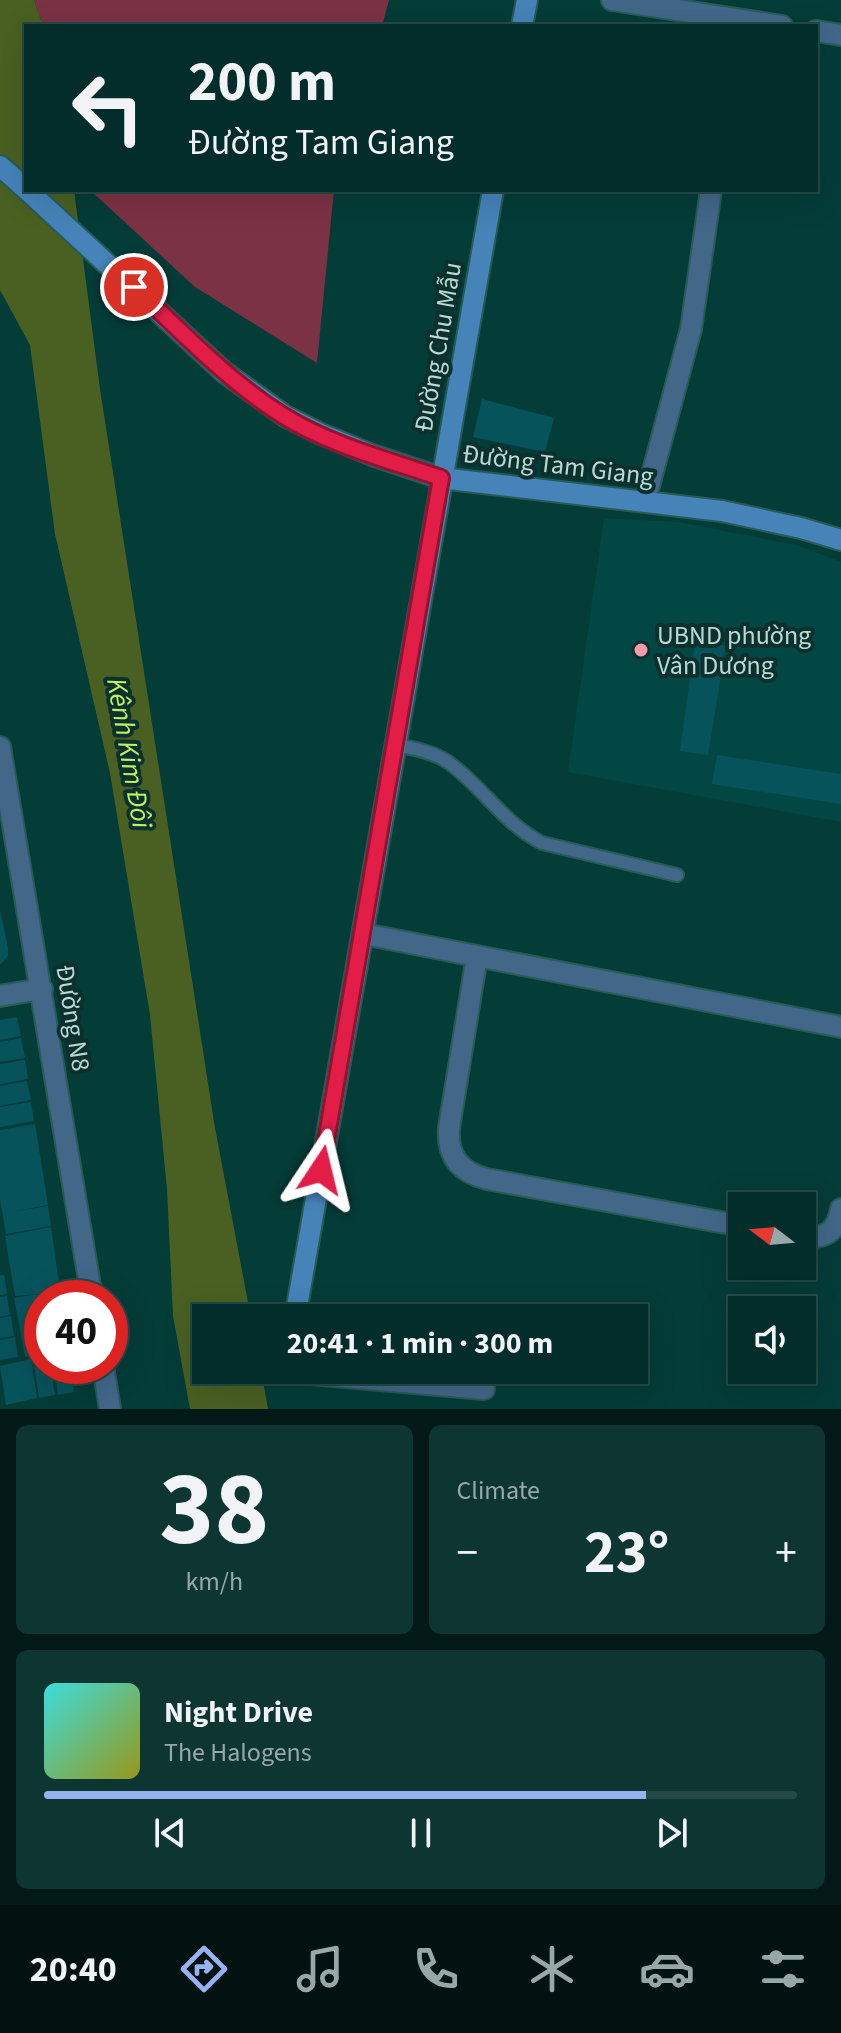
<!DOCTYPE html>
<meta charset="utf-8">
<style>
:root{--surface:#032d2a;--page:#0d3532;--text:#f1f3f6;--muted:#97a8a8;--line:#244947;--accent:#95b2f1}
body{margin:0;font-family:"Source Sans 3",sans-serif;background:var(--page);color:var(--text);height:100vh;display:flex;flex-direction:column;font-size:30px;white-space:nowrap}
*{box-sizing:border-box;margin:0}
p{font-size:26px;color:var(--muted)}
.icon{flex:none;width:44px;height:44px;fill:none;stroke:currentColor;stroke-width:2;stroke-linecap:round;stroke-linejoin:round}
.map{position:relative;height:1409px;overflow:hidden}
.drawer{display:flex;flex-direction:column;gap:16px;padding:16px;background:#021917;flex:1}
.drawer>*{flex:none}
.top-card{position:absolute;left:24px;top:24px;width:794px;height:168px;border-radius:0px;box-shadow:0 8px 32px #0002,0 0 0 2px var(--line);background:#032d2a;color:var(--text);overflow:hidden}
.needle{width:52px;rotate:286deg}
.controls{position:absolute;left:728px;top:1192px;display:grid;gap:16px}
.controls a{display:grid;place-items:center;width:88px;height:88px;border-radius:0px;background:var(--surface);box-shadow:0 8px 32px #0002,0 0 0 2px var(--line);font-size:40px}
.speed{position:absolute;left:24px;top:1280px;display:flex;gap:16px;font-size:40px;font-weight:700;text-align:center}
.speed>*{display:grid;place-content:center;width:104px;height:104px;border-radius:50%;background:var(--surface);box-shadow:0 8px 32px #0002,0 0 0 2px var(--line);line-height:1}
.speed .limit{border:12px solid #d22;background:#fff;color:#111}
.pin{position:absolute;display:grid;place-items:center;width:68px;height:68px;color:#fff;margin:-34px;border:4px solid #fff;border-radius:50%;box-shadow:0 2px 8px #0007}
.me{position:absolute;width:88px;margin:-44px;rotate:10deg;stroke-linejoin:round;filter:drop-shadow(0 0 6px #0008)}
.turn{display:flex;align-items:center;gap:28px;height:168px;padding:0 32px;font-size:36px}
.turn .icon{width:104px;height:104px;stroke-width:2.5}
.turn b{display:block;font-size:56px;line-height:68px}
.big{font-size:60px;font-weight:700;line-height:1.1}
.drawer .tile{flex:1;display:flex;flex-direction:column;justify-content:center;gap:12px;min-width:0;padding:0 28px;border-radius:12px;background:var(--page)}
.drawer .dial{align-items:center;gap:0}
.dial b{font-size:104px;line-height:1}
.song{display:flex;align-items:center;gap:24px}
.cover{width:96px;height:96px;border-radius:12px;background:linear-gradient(135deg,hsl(180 70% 55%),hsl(60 70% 35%))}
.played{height:8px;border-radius:4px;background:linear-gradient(90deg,var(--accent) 80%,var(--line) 80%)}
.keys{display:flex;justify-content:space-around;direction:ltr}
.heat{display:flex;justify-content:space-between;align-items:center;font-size:44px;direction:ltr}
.drawer .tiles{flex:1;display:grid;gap:16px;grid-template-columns:1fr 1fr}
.tile:last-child{grid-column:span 2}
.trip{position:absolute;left:192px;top:1304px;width:456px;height:80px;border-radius:0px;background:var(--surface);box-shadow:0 8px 32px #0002,0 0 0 2px var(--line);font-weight:700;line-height:80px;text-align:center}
.dock{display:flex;height:128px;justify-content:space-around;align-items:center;background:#011211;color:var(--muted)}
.dock .icon{width:56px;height:56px}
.dock .active{color:var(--accent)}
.dock b{font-size:36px;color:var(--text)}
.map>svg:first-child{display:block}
.built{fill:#024743}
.green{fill:#7b3244}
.water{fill:#496022}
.building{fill:#07535c}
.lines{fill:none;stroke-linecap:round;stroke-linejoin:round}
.lane-casing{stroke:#285b57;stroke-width:16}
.street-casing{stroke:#285b57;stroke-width:24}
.secondary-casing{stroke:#285b57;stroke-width:24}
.lane{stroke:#426789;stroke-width:12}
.street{stroke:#426789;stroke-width:20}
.secondary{stroke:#4683b9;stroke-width:20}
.route-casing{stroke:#92132f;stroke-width:20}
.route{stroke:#e11d48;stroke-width:14}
.poi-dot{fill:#f39aab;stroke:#0c302d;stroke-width:3}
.labels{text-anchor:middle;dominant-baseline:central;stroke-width:8;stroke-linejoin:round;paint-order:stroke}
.street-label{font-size:26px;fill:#b9d9d5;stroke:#0c302d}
.poi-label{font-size:26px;fill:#b9d9d5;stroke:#0c302d;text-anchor:start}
.water-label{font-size:28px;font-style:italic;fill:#bcf361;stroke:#0c302d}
</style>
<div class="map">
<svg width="841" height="1409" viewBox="0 0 841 1409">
<rect width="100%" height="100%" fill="#043c38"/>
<path class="built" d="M 604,518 L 679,522 L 796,545 L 841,562 L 841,822 L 568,772 Z"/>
<path class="green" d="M 34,0 L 389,0 L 382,26 L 43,26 Z
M 90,190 L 334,190 L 317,363 L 195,287 Z"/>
<path class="water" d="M 0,0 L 34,0 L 43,26 L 26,26 L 26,190 L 74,190 L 100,389 L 215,1128 L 251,1318 L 206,1318 L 206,1370 L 261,1370 L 268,1409 L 190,1409 L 173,1316 L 167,1189 L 150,1015 L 110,773 L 55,534 L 30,345 L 0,290 Z"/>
<path class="building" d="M 482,399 L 554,418 L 545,452 L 473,437 Z
M 695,642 L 726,646 L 708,755 L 680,751 Z
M 717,755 L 841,774 L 841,804 L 712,784 Z
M 0,910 L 8,948 L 8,956 L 0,965 Z
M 17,1017 L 21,1036 L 0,1040 L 0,1020 Z
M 21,1038 L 25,1058 L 0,1062 L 0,1042 Z
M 25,1060 L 28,1079 L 0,1084 L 0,1064 Z
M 27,1081 L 31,1100 L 0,1106 L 0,1086 Z
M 31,1102 L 34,1121 L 0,1127 L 0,1107 Z
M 35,1124 L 48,1205 L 10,1212 L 48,1206 L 51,1226 L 6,1234 L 0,1199 L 0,1130 Z
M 51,1227 L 61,1298 L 42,1298 L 42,1354 L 25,1357 L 14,1298 L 38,1294 L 15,1296 L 5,1236 Z
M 0,1275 L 4,1275 L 7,1294 L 0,1295 Z
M 7,1296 L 10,1315 L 0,1317 L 0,1297 Z
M 11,1316 L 14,1336 L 0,1338 L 0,1318 Z
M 15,1337 L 18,1357 L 0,1360 L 0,1340 Z
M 42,1358 L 42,1366 L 50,1366 L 55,1395 L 39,1398 L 33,1359 Z
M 31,1359 L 37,1398 L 6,1405 L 0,1366 Z
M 54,1366 L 69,1366 L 74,1392 L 58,1395 Z"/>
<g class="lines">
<g class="lane-casing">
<path id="lane" d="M 395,745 C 413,748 434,752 448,762 C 483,787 503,823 542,843 L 677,875"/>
</g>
<g class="street-casing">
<path id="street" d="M 612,0 L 782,26
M 816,31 L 841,35
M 645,501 L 691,329 L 711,190
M 0,747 L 92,1298
M 364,934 L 841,1027
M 477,956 L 449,1128 C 447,1157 460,1172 487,1179 L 742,1226
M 0,996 L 42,989
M 802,1236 C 824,1240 837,1232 841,1209
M 103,1366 L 110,1409
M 299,1370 L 311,1374 L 484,1389"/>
</g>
<g class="secondary-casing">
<path id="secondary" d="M 522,26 L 527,0
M 0,166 L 26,189
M 27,190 L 224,372 L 285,416 L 321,434 L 372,455 L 441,478 L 722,511 L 801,528 L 841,540
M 295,1318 L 493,190"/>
</g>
<use href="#lane" class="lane"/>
<use href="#street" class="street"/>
<use href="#secondary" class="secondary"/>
</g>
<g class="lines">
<g class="route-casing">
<path id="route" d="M 134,287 C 182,332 227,380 282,415 C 330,445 388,460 441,478 L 321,1170"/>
</g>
<use href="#route" class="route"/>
</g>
<circle class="poi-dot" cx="641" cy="650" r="8"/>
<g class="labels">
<g class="street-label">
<text transform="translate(438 347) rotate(-80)">Đường Chu Mẫu</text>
<text transform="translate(558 465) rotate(7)">Đường Tam Giang</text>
<text transform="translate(73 1018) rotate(81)">Đường N8</text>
</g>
<g class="poi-label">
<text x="657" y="635">UBND phường<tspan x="657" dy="30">Vân Dương</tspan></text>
</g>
<g class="water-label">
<text transform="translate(129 753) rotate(80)">Kênh Kim Đôi</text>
</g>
</g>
</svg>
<div class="controls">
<a><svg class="needle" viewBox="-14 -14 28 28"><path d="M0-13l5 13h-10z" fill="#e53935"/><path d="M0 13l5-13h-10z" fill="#97a8a8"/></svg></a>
<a><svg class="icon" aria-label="sound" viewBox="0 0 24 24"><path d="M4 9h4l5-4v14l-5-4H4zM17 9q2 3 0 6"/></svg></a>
</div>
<div class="speed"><div class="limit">40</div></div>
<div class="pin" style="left:134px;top:287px;background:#d93025"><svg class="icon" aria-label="arrive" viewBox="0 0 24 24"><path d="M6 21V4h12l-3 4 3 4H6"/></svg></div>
<svg class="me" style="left:321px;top:1170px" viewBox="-20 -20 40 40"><path d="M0-17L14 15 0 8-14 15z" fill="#e11d48" stroke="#fff" stroke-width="4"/></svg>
<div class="trip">20:41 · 1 min · 300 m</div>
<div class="top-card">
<div class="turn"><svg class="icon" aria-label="left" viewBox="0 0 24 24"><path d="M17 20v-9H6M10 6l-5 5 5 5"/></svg><div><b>200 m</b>Đường Tam Giang</div></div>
</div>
</div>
<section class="drawer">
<div class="tiles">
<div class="tile dial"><b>38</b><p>km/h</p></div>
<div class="tile"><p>Climate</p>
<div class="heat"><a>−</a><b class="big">23°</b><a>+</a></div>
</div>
<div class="tile">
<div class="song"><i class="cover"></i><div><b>Night Drive</b><p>The Halogens</p></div></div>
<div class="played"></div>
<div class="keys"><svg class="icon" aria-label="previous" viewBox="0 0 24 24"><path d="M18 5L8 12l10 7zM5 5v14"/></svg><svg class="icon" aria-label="pause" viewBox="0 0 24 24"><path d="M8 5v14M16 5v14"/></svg><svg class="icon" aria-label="next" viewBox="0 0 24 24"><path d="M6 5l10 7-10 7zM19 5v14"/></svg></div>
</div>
</div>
</section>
<nav class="dock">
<b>20:40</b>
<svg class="icon active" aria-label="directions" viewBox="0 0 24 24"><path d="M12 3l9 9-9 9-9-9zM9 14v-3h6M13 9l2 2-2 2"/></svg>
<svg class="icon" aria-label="music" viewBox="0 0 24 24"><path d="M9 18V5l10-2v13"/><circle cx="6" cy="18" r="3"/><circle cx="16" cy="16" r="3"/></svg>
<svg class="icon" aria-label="phone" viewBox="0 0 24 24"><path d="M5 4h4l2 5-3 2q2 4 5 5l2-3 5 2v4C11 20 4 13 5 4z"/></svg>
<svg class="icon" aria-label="climate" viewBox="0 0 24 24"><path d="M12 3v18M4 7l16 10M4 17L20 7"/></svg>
<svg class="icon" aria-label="car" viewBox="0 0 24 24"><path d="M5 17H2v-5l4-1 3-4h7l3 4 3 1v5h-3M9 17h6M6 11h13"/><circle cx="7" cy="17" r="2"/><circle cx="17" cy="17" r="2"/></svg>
<svg class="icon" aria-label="filters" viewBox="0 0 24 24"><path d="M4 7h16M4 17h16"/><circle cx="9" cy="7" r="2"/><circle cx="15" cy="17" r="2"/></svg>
</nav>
